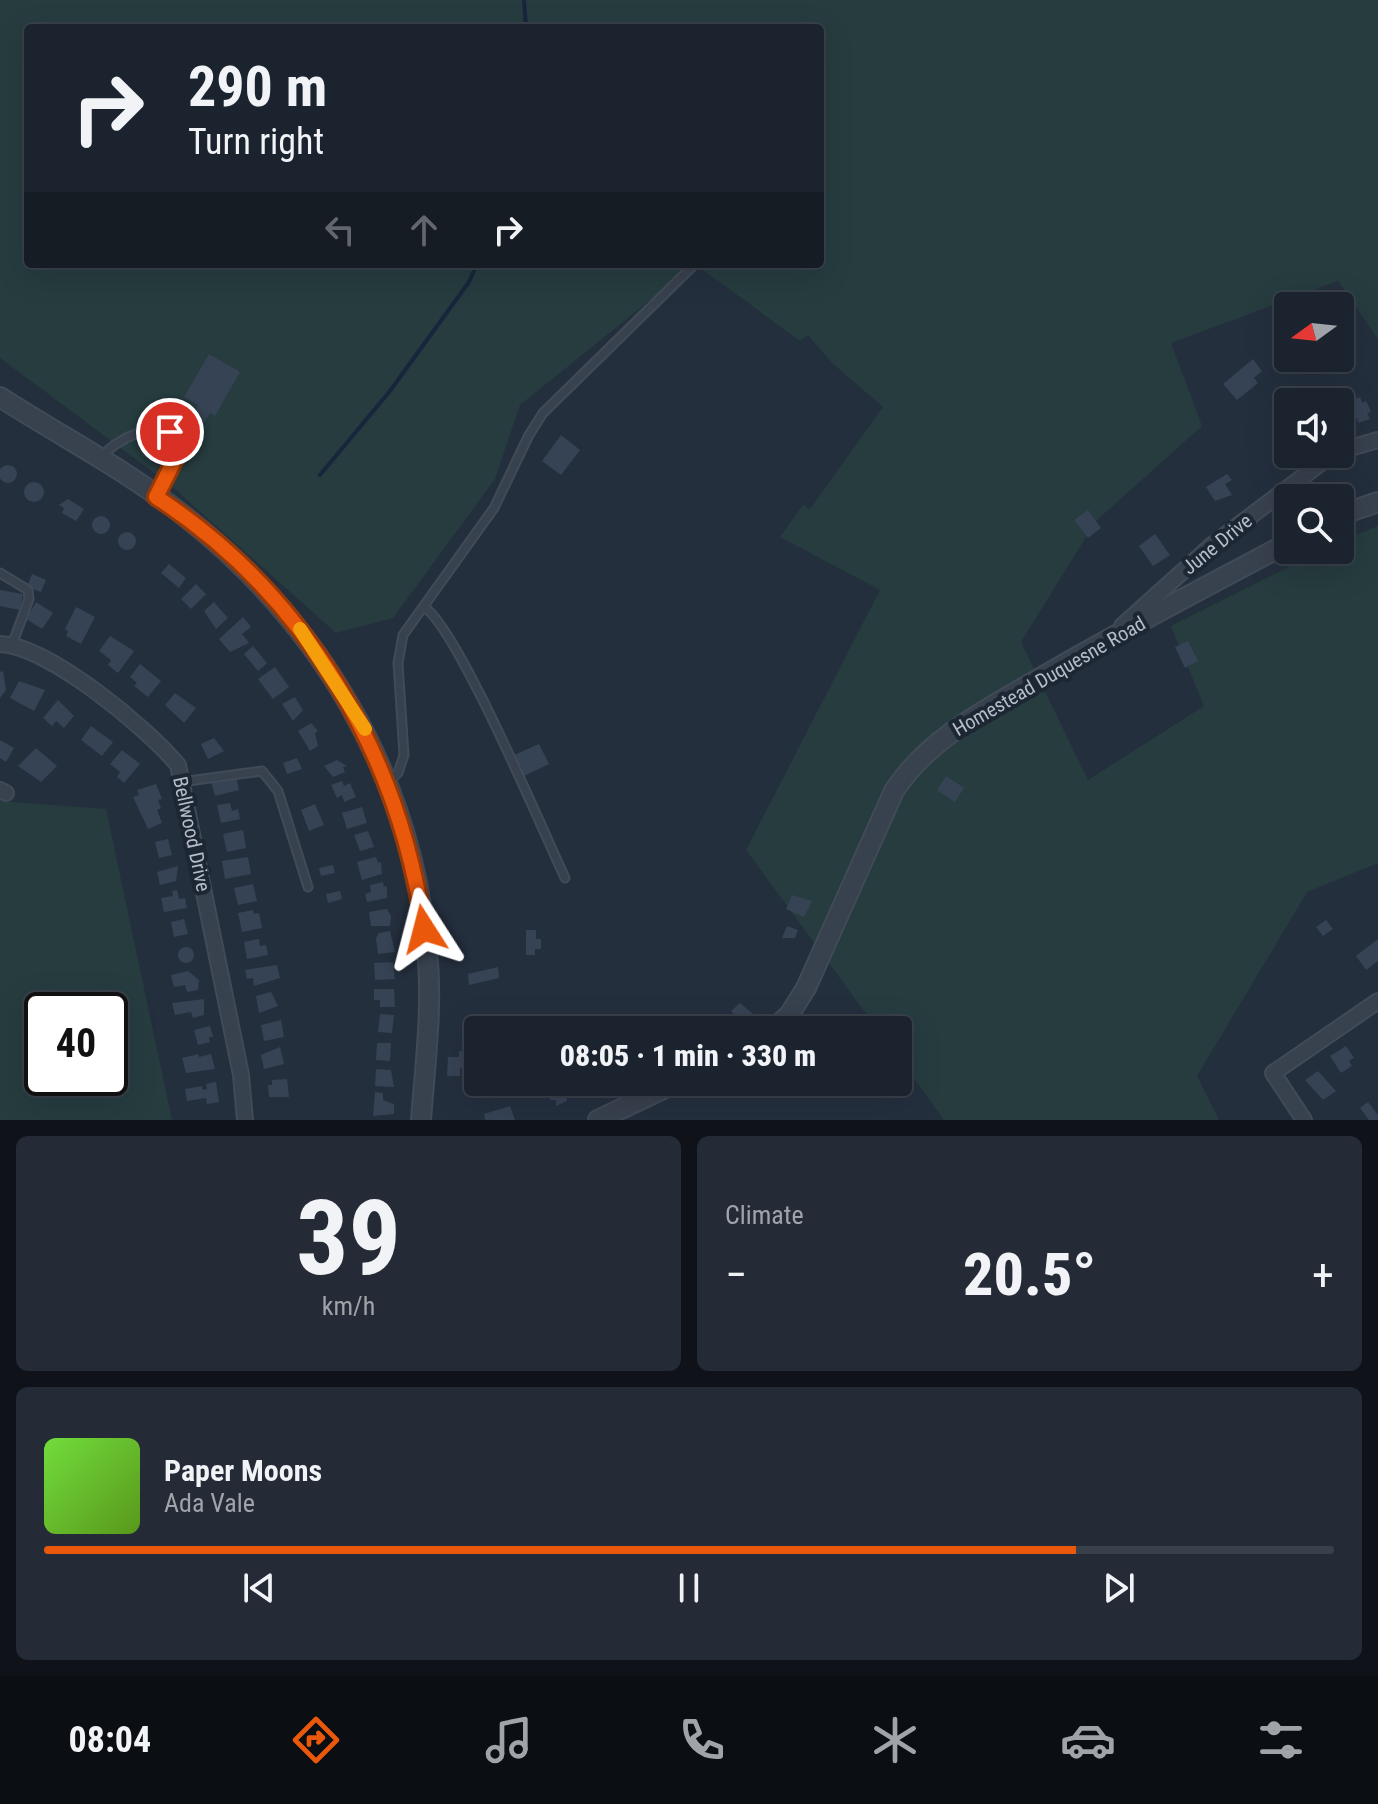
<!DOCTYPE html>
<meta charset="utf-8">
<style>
:root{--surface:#1b232e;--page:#242b36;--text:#f1f3f6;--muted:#a0a4aa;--line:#39404a;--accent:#ea580c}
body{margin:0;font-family:"Roboto Condensed",sans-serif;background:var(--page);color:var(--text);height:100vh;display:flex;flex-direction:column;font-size:30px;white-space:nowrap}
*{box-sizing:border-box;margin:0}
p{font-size:26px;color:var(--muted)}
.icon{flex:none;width:44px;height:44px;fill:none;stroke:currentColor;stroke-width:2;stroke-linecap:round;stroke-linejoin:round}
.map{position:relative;height:1120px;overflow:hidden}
.side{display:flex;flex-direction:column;gap:16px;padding:16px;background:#0f1319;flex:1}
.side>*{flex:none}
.top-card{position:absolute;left:24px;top:24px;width:800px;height:244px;border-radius:8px;box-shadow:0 8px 32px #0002,0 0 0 2px var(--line);background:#1b232e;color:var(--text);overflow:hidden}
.needle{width:52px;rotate:255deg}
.tools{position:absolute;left:1274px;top:292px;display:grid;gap:16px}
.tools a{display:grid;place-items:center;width:80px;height:80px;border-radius:8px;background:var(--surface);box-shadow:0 8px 32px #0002,0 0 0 2px var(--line);font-size:40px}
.speed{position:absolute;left:24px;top:992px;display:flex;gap:16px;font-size:40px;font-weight:700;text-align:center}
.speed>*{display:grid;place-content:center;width:104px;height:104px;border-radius:50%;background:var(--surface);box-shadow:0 8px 32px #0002,0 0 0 2px var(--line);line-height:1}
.speed .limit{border:4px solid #111;border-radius:12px;background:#fff;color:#111}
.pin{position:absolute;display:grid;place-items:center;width:68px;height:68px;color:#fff;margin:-34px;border:4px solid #fff;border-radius:50%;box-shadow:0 2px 8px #0007}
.me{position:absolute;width:88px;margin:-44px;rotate:351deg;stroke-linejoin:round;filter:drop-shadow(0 0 6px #0008)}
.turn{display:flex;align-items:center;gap:28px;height:168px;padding:0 32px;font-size:36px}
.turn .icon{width:104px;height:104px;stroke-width:2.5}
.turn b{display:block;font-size:56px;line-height:68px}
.lanes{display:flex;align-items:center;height:76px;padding:0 32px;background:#0003;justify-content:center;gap:40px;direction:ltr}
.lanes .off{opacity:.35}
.big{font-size:60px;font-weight:800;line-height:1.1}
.side .widget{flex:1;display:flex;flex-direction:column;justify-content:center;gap:12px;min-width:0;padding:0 28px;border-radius:12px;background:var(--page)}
.side .dial{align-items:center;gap:0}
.dial b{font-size:104px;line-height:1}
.song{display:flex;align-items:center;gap:24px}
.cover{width:96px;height:96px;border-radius:12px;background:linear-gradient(135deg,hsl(100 70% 55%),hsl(90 70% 35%))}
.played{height:8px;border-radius:4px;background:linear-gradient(90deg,var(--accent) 80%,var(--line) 80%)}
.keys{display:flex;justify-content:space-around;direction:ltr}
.heat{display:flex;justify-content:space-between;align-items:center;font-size:44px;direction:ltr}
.side .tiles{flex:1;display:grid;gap:16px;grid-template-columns:1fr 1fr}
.widget:last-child{grid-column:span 2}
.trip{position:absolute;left:464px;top:1016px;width:448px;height:80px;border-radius:8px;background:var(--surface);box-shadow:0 8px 32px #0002,0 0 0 2px var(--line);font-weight:800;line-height:80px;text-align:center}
.dock{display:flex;height:128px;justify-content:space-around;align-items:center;background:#0b0e12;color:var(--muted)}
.dock .icon{width:56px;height:56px}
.dock .selected{color:var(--accent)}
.dock b{font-size:36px;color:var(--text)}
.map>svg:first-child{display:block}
.green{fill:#263c3f;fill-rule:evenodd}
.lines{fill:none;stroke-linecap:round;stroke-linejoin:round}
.stream{stroke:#17263c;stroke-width:4}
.building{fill:#364354}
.service-casing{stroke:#414a57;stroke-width:11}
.minor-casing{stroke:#414a57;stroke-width:18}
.tertiary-casing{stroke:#414a57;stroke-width:22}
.service{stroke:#38414e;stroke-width:7}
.minor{stroke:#38414e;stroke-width:14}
.tertiary{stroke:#38414e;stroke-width:18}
.route-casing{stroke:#983908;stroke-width:20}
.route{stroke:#ea580c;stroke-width:14}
.slow{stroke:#f59e0b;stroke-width:14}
.labels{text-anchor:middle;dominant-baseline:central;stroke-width:8;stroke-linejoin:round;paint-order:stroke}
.street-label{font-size:20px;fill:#b4bcc9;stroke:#1d2633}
</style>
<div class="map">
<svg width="1378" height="1120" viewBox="0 0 1378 1120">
<rect width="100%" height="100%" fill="#242f3e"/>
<path class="green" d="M 0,0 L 1378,0 L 1378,339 L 1338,281 L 1171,343 L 1202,426 L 1096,521 L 1021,642 L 1088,780 L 1204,706 L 1171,626 L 1323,550 L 1340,550 L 1340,541 L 1378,526 L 1378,863 L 1307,892 L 1197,1076 L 1219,1120 L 944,1120 L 898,1057 L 898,1030 L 878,1030 L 746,850 L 880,590 L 780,537 L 803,505 L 810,509 L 883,407 L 832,363 L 808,335 L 800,341 L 695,264 L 820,264 L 820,28 L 28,28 L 28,264 L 695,264 L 520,405 L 495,479 L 393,618 L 336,633 L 169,484 L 0,358 Z
M 0,801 L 106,809 L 172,1120 L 0,1120 ZM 110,1010 L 110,1078 L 42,1078 L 42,1010 Z"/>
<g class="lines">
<path class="stream" d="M 524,0 L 526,28
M 320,475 L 390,391 L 469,282 L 477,264"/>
</g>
<path class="building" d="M 209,354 L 240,372 L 215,416 L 210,413 L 203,424 L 191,417 L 198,405 L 184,397 Z
M 1253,359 L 1262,371 L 1254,378 L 1258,383 L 1237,400 L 1223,384 Z
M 1360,397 L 1362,403 L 1366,401 L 1371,412 L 1367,413 L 1370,419 L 1358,423 L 1357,418 L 1353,420 L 1346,403 Z
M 561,435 L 580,450 L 561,475 L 542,461 Z
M 154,438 L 166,445 L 151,462 L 141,453 Z
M-1 474a9 9 0 1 1 18 0a9 9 0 1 1-18 0Z
M 1227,474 L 1232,480 L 1225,484 L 1232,495 L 1215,501 L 1206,487 Z
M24 492a10 10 0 1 1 20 0a10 10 0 1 1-20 0Z
M 68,499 L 84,509 L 76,521 L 62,513 L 64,508 L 59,505 Z
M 1088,510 L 1101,528 L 1088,538 L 1074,520 Z
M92 525a9 9 0 1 1 18 0a9 9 0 1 1-18 0Z
M118 541a9 9 0 1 1 18 0a9 9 0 1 1-18 0Z
M 1155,534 L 1170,555 L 1153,566 L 1139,546 Z
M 169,564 L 186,578 L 179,588 L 161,573 Z
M 32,574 L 46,580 L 41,592 L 27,587 Z
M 196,584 L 206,594 L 191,609 L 181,599 Z
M 0,590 L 23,594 L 20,610 L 0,606 Z
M 36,602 L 53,613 L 42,629 L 26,619 Z
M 214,602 L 228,618 L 216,629 L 204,611 Z
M 76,607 L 95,617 L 81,644 L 66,636 L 68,631 L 65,629 Z
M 243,617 L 251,627 L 242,634 L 249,643 L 230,652 L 219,639 Z
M 110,636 L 134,651 L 118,673 L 108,665 L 111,660 L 99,651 Z
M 1188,641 L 1198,661 L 1185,668 L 1175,647 Z
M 253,646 L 267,663 L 258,671 L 244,654 Z
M 140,664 L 161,681 L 148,697 L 134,686 L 137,683 L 130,677 Z
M 275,667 L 289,687 L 273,699 L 258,679 Z
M 3,671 L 6,690 L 0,698 L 0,672 Z
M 19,681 L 45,690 L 34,711 L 10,698 Z
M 175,693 L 196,708 L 184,723 L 165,705 Z
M 295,697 L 303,710 L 293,721 L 282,704 Z
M 58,700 L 74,716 L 64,728 L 56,721 L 52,726 L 43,718 Z
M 311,723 L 318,731 L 315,733 L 318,746 L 310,751 L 298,731 Z
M 91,726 L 113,742 L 102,756 L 81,740 Z
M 214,738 L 224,751 L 208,759 L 201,744 Z
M 0,740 L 14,748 L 6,762 L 0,758 Z
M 539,744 L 549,764 L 522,777 L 512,756 Z
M 36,748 L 57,766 L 41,782 L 18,766 Z
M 122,750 L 140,764 L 124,783 L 117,777 L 120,772 L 110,764 Z
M 297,758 L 302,769 L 287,774 L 283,763 Z
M 337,760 L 347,766 L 343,767 L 345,772 L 333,777 L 324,766 Z
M 946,776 L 964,788 L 955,802 L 937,790 Z
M 236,777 L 239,790 L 215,796 L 211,781 Z
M 342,781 L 344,786 L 350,783 L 356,797 L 344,802 L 342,795 L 337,798 L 331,785 Z
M 156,784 L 162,799 L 158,800 L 161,808 L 157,810 L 162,823 L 148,829 L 133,797 L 139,795 L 137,790 Z
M 230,803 L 232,811 L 238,809 L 240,819 L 221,823 L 217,805 Z
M 315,804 L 324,825 L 309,831 L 301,810 Z
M 362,807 L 367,823 L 347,829 L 342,813 Z
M 243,830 L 246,848 L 227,852 L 223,834 Z
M 368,831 L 374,847 L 360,851 L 354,835 Z
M 168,839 L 172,855 L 159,858 L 155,842 Z
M 248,857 L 251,874 L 225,879 L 222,861 Z
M 376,857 L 378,863 L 381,862 L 382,874 L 362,880 L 357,862 Z
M 333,865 L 335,873 L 321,876 L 319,868 Z
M 178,866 L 176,881 L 160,885 L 157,872 Z
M 383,882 L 384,887 L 387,886 L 387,898 L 367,902 L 365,894 L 371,892 L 370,885 Z
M 253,884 L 257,901 L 238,905 L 234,888 Z
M 177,890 L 179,899 L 185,898 L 187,908 L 164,912 L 161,898 L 173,896 L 172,891 Z
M 340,891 L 342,899 L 328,903 L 326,894 Z
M 792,895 L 812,901 L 804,917 L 786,909 Z
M 387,909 L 391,916 L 390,926 L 371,926 L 369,912 Z
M 253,910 L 254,914 L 259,913 L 262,928 L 242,932 L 238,913 Z
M 184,919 L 188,934 L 174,937 L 171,922 Z
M 1326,920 L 1333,929 L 1323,936 L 1316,927 Z
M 787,926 L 798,930 L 795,938 L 782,938 Z
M 526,930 L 536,930 L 536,939 L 541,939 L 541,949 L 535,949 L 535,955 L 526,955 Z
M 390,931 L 395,952 L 378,954 L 376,938 L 379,933 Z
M 259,939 L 260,946 L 266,945 L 268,955 L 247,959 L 244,942 Z
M 1378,939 L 1378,961 L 1366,970 L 1356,956 Z
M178 955a8 8 0 1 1 16 0a8 8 0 1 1-16 0Z
M 393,962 L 395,979 L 375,980 L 374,963 Z
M 277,965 L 280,978 L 254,986 L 253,978 L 247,979 L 245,970 Z
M 498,967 L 499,978 L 469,985 L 468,974 Z
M 188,971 L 199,980 L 198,990 L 187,992 L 185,985 L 174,987 L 171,975 Z
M 374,989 L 394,989 L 395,1007 L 380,1007 L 380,1000 L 374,1000 Z
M 271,992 L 278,1006 L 259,1013 L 256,996 Z
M 204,999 L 204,1015 L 193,1018 L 191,1012 L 175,1015 L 172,1003 Z
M 740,1003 L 759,1019 L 747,1030 L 737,1030 L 731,1024 L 737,1018 L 731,1011 Z
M 380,1014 L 394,1015 L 392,1033 L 378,1032 Z
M 724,1017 L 732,1026 L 719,1030 L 715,1025 Z
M 281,1020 L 284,1037 L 264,1041 L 261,1025 Z
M 210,1026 L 213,1037 L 209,1037 L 210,1042 L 198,1045 L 194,1030 Z
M 377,1043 L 391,1043 L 390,1061 L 376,1060 Z
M 1346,1046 L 1354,1058 L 1349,1061 L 1352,1066 L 1341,1073 L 1330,1056 Z
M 280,1047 L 284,1064 L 264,1069 L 261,1055 Z
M 459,1051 L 471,1052 L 470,1069 L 460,1068 L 460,1076 L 447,1076 L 448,1057 L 459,1057 Z
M 198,1054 L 199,1057 L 211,1054 L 215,1069 L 186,1073 L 182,1058 Z
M 376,1069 L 391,1070 L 394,1087 L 375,1086 Z
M 1318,1071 L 1336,1091 L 1323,1100 L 1305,1080 Z
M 287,1079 L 289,1097 L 269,1097 L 268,1085 L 272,1085 L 272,1080 Z
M 216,1082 L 219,1102 L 207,1104 L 206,1098 L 187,1101 L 185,1089 L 202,1086 L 203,1090 L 207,1089 L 206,1084 Z
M 567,1087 L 567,1101 L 556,1106 L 556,1100 L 550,1100 L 549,1088 Z
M 375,1092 L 383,1093 L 383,1100 L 394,1104 L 394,1114 L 373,1116 Z
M 1368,1102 L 1378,1115 L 1378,1120 L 1369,1120 L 1360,1108 Z
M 510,1106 L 515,1120 L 485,1120 L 484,1114 Z"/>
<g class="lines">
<g class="service-casing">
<path id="service" d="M 101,458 C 114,440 156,418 175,438 L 176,457 L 157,495
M 0,573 L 28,590 L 29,599 L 12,645
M 424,607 C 457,627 543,831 565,878
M 181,782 L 262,771 L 278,791 L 308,887
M 388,782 L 398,773 L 404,755 L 398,663 L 403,635 L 494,508 L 529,435 L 543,413 L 695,264"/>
</g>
<g class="minor-casing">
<path id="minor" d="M 1340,451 L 1378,440
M 1122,626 L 1212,545 L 1333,454
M 0,644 C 49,646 146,727 178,765 L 241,1075 L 245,1120
M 0,790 L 6,793
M 1304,1120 L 1273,1073 L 1378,1001"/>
</g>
<g class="tertiary-casing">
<path id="tertiary" d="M 0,397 C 60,436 127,470 183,515 C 321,623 411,775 427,951 C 433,1007 425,1064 421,1120
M 1340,515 L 1378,502
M 772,1030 L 789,1015 L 806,988 L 894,791 C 930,736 991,707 1047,674 C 1126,628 1207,586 1288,543
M 598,1120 L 678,1082"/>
</g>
<use href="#service" class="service"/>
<use href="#minor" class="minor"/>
<use href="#tertiary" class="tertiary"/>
</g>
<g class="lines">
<g class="route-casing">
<path id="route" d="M 170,432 L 175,438 L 176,457 L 156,497 C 306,594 399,755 424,929"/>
</g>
<use href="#route" class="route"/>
<path class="slow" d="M 300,629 L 365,729"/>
</g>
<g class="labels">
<g class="street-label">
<text transform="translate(1217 544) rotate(-39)">June Drive</text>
<text transform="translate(1049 676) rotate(-30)">Homestead Duquesne Road</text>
<text transform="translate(192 834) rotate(78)">Bellwood Drive</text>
</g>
</g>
</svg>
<div class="tools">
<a><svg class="needle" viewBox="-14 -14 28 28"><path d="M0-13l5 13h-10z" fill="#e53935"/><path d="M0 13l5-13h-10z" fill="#a0a4aa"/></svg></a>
<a><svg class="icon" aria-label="sound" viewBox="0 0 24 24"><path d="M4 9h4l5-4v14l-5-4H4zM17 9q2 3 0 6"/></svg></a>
<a><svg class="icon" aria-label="search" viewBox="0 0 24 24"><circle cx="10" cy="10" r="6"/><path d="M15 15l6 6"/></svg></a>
</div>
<div class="speed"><div class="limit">40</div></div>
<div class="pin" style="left:170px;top:432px;background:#d93025"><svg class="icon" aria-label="arrive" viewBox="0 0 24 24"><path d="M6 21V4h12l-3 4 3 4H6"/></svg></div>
<svg class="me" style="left:424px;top:929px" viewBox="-20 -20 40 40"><path d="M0-17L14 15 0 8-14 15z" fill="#ea580c" stroke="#fff" stroke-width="4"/></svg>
<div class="trip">08:05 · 1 min · 330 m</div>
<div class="top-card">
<div class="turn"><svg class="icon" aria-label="right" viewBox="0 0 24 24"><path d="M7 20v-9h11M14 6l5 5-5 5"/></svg><div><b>290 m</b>Turn right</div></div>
<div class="lanes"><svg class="icon off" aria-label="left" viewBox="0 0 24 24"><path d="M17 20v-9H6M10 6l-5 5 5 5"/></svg><svg class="icon off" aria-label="ahead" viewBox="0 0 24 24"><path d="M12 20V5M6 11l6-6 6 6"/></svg><svg class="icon" aria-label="right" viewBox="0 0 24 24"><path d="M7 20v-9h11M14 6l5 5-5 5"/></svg></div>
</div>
</div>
<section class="side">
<div class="tiles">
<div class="widget dial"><b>39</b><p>km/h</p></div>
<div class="widget"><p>Climate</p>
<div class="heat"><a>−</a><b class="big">20.5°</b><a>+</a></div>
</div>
<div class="widget">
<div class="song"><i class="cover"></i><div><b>Paper Moons</b><p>Ada Vale</p></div></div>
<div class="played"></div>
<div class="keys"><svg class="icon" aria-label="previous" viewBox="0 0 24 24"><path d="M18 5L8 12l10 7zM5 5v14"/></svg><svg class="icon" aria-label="pause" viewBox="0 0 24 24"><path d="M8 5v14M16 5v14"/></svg><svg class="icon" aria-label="next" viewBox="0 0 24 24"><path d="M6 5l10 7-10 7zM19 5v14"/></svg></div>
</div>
</div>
</section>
<nav class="dock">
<b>08:04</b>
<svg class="icon selected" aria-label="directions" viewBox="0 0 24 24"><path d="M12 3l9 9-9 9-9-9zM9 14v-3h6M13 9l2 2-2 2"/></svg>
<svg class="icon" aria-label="music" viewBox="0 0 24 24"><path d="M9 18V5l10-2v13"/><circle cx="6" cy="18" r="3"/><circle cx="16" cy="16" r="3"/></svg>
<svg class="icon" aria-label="phone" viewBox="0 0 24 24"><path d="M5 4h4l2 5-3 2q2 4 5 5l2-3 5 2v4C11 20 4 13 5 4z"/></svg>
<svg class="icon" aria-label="climate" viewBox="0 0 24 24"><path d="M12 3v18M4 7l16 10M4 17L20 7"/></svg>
<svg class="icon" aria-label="car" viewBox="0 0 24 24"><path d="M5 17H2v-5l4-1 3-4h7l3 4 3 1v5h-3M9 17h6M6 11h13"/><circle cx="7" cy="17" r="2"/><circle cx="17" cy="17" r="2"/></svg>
<svg class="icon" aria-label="filters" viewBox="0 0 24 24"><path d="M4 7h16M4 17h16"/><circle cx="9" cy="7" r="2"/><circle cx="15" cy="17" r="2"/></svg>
</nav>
